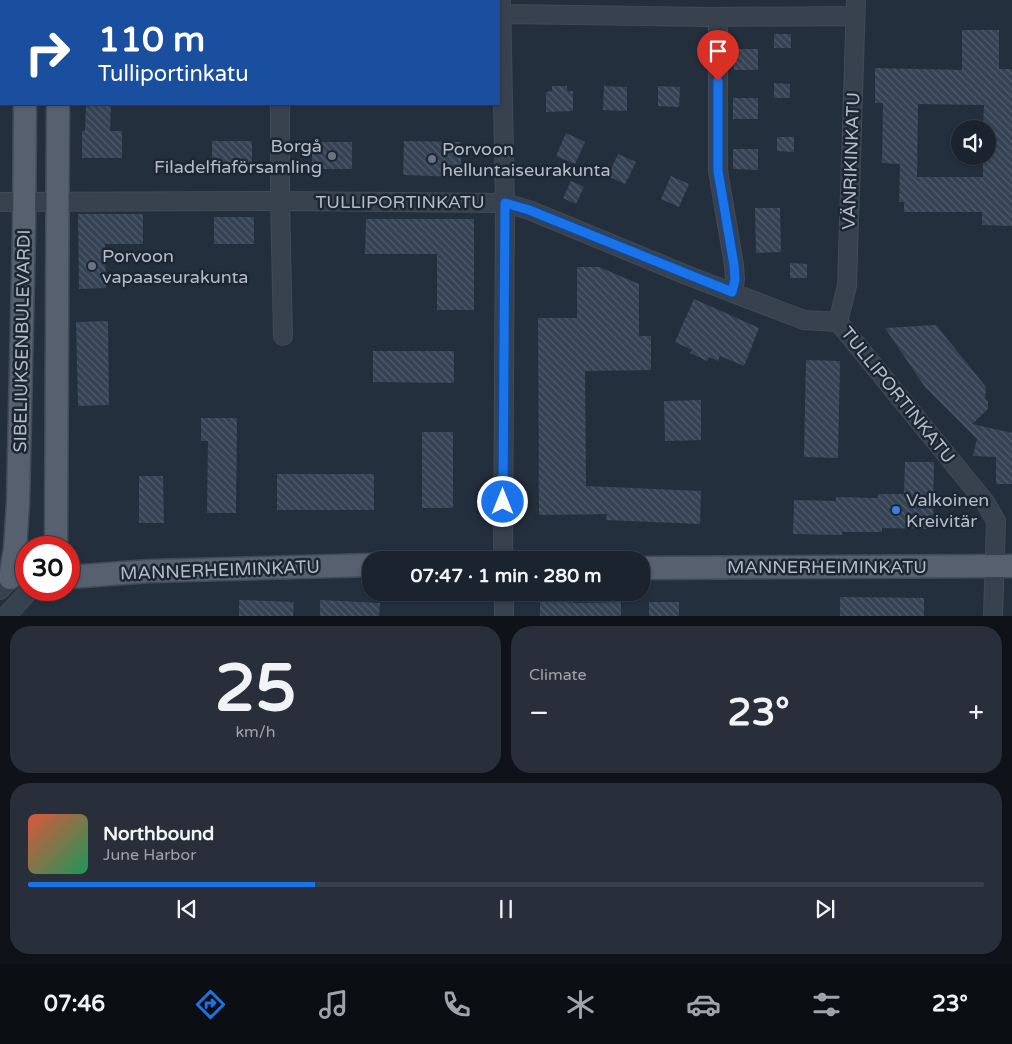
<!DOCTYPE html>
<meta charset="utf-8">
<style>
:root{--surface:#1b232e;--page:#282f3a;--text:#f1f3f6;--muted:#a0a4aa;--line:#39404a;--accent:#1a73e8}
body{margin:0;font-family:"Varela Round",sans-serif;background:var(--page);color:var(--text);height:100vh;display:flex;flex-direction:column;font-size:19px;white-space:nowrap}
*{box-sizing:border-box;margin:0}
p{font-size:16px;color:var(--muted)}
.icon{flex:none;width:28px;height:28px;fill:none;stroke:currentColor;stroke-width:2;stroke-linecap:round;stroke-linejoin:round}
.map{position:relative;height:616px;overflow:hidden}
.details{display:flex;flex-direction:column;gap:10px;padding:10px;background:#0f1319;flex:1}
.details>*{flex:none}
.banner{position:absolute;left:0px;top:0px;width:500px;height:105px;box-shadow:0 1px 4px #0004,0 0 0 1px var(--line);background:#1a4fa0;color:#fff;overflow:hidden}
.fabs{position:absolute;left:951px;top:120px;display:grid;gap:10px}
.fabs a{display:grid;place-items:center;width:45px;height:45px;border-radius:50%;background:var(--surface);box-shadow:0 1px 4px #0004,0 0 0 1px var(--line);font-size:25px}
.speed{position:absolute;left:15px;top:536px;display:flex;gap:10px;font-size:25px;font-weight:700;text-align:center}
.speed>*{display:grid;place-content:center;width:65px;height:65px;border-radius:50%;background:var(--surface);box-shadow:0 1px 4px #0004,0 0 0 1px var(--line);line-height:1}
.speed .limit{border:8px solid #d22;background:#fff;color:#111}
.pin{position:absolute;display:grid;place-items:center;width:42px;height:42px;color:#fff;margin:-51px -21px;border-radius:50% 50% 50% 0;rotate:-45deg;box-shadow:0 0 5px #0007}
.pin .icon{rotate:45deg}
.me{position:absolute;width:55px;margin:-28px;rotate:0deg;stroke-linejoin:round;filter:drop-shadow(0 0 4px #0008)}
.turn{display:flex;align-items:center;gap:18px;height:105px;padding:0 15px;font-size:22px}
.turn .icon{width:65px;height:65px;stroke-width:2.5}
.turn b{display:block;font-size:35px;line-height:42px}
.big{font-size:38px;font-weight:700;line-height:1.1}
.details .card{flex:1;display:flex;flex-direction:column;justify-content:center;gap:8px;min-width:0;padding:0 18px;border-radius:20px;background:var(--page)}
.details .dial{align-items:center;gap:0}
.dial b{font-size:65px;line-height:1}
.song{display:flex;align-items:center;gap:15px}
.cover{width:60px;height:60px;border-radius:8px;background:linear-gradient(135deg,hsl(10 70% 55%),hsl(150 70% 35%))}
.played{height:5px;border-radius:2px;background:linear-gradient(90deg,var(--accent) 30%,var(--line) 30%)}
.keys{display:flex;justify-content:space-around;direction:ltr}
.heat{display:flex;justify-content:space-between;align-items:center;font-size:28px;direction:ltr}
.details .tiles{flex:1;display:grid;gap:10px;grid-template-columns:1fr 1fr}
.card:last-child{grid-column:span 2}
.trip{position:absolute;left:362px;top:551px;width:288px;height:50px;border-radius:20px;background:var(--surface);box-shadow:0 1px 4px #0004,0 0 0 1px var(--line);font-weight:700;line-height:50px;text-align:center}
.menu{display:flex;height:80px;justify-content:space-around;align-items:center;background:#0b0e12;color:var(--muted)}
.menu .icon{width:35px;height:35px}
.menu .current{color:var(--accent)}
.menu b{font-size:22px;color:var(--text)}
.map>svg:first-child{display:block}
.building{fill:url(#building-back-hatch);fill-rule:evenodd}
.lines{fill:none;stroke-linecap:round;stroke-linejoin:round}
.minor-casing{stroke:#414a57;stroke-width:20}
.major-casing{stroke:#414a57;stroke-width:25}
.minor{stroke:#38414e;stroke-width:18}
.major{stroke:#56606e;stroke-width:22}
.route-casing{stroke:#114b97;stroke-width:12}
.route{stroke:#1a73e8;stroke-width:9}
.worship-dot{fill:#6b7280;stroke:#1d2633;stroke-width:2}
.shop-dot{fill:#3f7fe0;stroke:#1d2633;stroke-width:2}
.labels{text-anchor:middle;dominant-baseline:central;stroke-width:5;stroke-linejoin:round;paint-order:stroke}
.poi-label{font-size:18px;fill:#b4bcc9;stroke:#1d2633;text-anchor:start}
.street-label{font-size:18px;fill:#b4bcc9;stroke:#1d2633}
</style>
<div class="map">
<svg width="1012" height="617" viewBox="0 0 1012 617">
<defs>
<pattern id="building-back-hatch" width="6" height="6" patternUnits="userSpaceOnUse" patternTransform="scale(1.25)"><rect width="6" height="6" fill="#364354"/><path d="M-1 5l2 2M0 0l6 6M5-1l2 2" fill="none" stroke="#515c6b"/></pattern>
</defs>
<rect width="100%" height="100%" fill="#242f3e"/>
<path class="building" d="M 962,30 L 999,30 L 999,69 L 1012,69 L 1012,226 L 982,225 L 982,212 L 904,212 L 904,202 L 899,202 L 900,164 L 882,163 L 883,103 L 875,103 L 875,68 L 962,70 ZM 918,104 L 984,105 L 983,129 L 988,129 L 988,156 L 983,156 L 983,177 L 917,177 Z
M 774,34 L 791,34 L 791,48 L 774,48 Z
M 734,49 L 758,49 L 758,70 L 734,70 Z
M 774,83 L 790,84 L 790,98 L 774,98 Z
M 552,86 L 567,86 L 567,91 L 573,91 L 573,111 L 546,112 L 546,92 L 552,91 Z
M 604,86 L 627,87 L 627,111 L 603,110 Z
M 658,86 L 680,87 L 679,107 L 658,106 Z
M 733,98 L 758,98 L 758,119 L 733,119 Z
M 86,104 L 111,104 L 110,131 L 122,131 L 122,158 L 82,158 L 82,131 L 85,131 Z
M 566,133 L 585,142 L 575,164 L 556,156 Z
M 777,137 L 794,137 L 794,152 L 777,151 Z
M 212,141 L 252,141 L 252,167 L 212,167 Z
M 404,141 L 461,142 L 461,177 L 403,175 Z
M 312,142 L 352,142 L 352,169 L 312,169 Z
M 733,149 L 758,149 L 758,170 L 733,169 Z
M 618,154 L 636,162 L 625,184 L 608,176 Z
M 671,176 L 689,184 L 679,207 L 661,199 Z
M 571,181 L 584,187 L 576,204 L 563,198 Z
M 755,208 L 780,208 L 781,252 L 756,253 Z
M 78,214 L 143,214 L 143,244 L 105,244 L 106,288 L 79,289 Z
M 214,217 L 254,217 L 254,244 L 214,244 Z
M 366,219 L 474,219 L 474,310 L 437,310 L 437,254 L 365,254 Z
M 790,263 L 807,264 L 807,278 L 790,278 Z
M 577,267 L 599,267 L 639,284 L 639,336 L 651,336 L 651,370 L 585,371 L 586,486 L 701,491 L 700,524 L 606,520 L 607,514 L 539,515 L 538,318 L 577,318 Z
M 694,299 L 759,328 L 744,366 L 720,356 L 718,361 L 709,357 L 707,361 L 690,353 L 692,350 L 675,342 Z
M 108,321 L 109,405 L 78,406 L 76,322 Z
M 936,325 L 986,387 L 985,399 L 988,402 L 988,409 L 972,424 L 1012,433 L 1012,484 L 996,484 L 996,457 L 973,456 L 977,439 L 925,387 L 885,328 Z
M 373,351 L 454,351 L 454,383 L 373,382 Z
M 806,360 L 840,361 L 838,458 L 804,457 Z
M 701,400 L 701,440 L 665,441 L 664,401 Z
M 201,418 L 237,418 L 236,513 L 207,513 L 208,441 L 201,441 Z
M 422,432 L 453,432 L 453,508 L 422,508 Z
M 905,462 L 934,462 L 933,529 L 882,528 L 882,532 L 842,532 L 842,535 L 793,534 L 794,500 L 836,501 L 836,497 L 878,498 L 878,494 L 904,494 Z
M 277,474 L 374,474 L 374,510 L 277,510 Z
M 139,476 L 163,476 L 164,523 L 139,523 Z
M 540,592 L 573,592 L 573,603 L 621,602 L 621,617 L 540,617 Z
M 840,597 L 924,598 L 924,617 L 840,617 Z
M 239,600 L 294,602 L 293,617 L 239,617 Z
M 320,600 L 380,603 L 379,617 L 320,617 Z
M 649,602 L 679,602 L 679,617 L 649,617 Z"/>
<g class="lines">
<g class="minor-casing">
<path id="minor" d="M 501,0 L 505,203 L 503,560
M 280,1 L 280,0
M 502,14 L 709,17 L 855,16
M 718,17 L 718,171 L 734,265 L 735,280 L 732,292
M 280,104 L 280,201 L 283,336
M 0,202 L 280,201 L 505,203 L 529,210 L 689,276 L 804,320 L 838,322 L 985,502 L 996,521 L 993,617
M 838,322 L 847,286 L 856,0
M 0,590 L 10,578
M 504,592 L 504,617
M 5,617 L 30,590"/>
</g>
<g class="major-casing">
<path id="major" d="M 25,1 L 25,0
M 59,1 L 59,0
M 56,548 L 58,104
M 641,568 L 1012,566
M 69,577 L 151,571 L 371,565
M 10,578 L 15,549 L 18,503 L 24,228 L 25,104"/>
</g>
<use href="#minor" class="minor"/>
<use href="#major" class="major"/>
</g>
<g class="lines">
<g class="route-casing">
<path id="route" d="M 503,502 L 505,203 L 529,210 L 732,292 L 735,280 L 734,265 L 718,171 L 718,81"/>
</g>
<use href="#route" class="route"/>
</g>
<g class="worship-dot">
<circle cx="332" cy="156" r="5"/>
<circle cx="432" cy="159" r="5"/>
<circle cx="92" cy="266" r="5"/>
</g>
<circle class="shop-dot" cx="896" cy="510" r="5"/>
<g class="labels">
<g class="poi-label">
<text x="322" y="146" text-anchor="end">Borgå<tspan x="322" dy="21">Filadelfiaförsamling</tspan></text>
<text x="442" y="149">Porvoon<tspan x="442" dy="21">helluntaiseurakunta</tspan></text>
<text x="102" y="256">Porvoon<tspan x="102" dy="21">vapaaseurakunta</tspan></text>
<text x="906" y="500">Valkoinen<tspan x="906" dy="21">Kreivitär</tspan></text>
</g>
<g class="street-label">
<text transform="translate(851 161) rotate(-88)">VÄNRIKINKATU</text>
<text x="400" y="202">TULLIPORTINKATU</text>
<text transform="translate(22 341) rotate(-89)">SIBELIUKSENBULEVARDI</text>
<text transform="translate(898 395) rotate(51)">TULLIPORTINKATU</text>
<text x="827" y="567">MANNERHEIMINKATU</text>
<text transform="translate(220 570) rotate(-2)">MANNERHEIMINKATU</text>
</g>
</g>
</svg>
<div class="fabs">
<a><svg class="icon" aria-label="sound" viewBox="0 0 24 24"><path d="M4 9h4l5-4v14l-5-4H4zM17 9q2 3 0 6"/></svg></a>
</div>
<div class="speed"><div class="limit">30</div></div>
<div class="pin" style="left:718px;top:81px;background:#d93025"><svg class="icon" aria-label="arrive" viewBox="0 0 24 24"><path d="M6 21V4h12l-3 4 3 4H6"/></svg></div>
<svg class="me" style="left:503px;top:502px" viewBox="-20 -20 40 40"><circle r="17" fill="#1a73e8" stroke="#fff" stroke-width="3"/><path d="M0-11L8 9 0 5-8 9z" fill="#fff"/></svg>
<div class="trip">07:47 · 1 min · 280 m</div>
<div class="banner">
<div class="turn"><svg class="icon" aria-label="right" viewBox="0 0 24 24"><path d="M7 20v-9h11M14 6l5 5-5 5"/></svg><div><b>110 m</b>Tulliportinkatu</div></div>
</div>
</div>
<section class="details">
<div class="tiles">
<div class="card dial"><b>25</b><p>km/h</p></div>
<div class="card"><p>Climate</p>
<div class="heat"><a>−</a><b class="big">23°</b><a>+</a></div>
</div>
<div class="card">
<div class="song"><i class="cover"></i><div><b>Northbound</b><p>June Harbor</p></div></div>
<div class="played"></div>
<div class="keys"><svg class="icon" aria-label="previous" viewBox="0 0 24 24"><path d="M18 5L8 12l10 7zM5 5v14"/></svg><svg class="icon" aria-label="pause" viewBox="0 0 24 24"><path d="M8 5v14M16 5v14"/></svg><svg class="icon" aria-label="next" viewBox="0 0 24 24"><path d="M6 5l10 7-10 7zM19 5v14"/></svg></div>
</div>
</div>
</section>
<nav class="menu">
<b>07:46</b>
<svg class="icon current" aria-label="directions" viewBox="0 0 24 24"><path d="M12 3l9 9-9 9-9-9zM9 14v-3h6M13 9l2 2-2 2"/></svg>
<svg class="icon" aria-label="music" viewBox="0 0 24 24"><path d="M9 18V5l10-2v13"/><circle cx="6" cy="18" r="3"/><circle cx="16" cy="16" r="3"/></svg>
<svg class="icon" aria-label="phone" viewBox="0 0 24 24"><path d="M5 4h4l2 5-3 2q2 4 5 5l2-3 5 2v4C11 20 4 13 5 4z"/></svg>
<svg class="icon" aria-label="climate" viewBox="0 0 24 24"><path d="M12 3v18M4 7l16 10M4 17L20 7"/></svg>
<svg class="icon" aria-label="car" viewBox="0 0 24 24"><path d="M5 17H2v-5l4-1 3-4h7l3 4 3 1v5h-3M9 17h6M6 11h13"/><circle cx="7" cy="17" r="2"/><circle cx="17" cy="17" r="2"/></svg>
<svg class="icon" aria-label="filters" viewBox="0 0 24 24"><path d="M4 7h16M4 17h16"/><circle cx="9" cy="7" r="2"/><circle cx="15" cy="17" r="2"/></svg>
<b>23°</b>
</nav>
